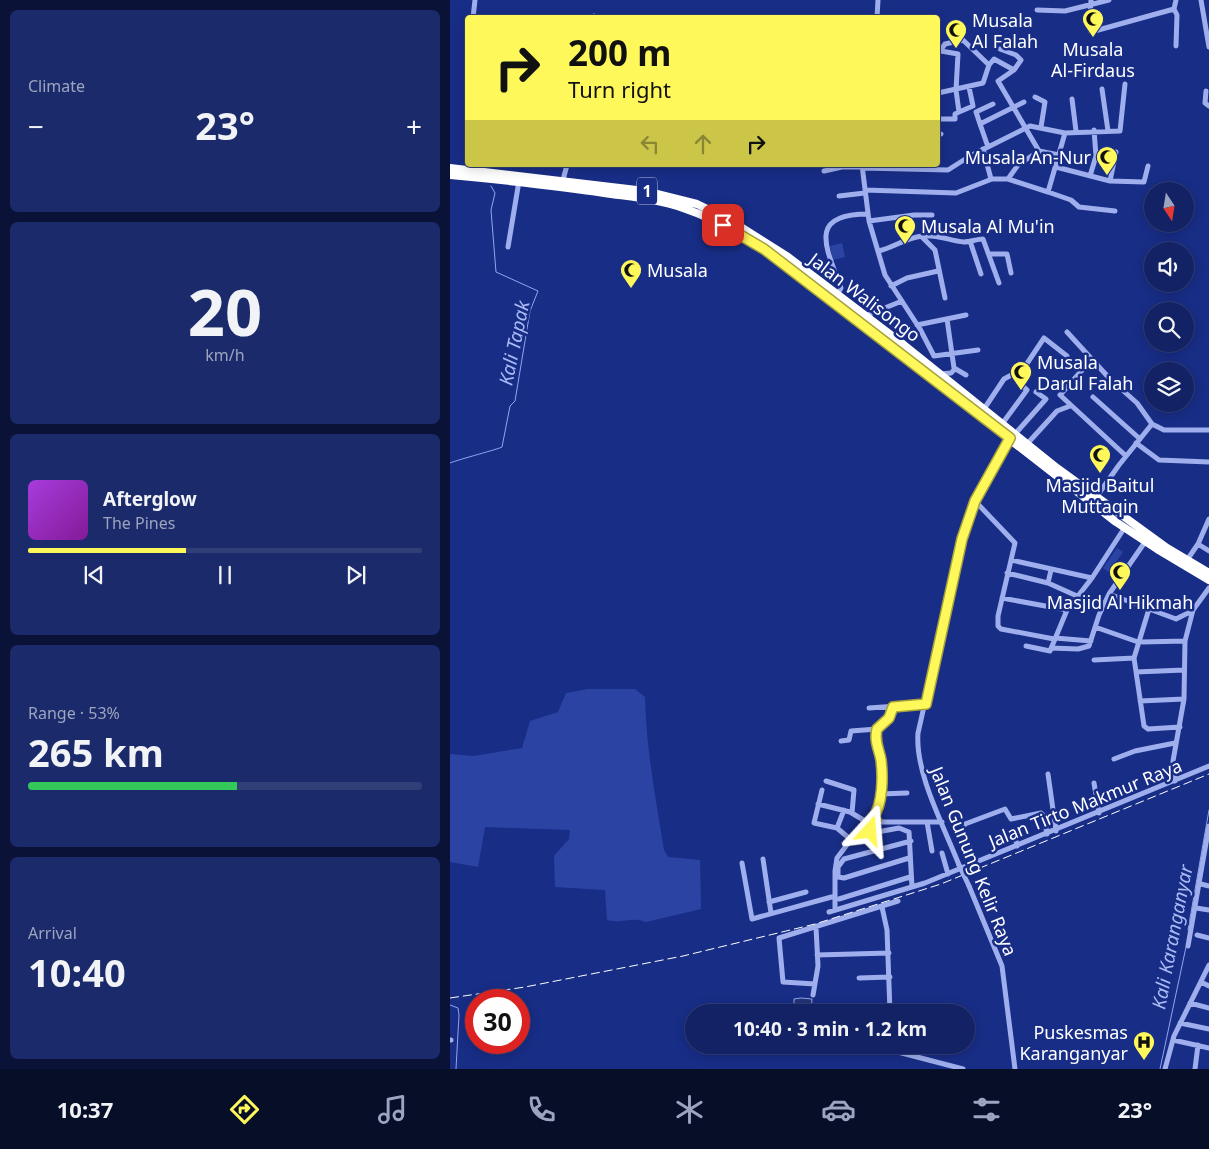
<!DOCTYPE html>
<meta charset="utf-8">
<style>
:root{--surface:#122264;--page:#1b2a6a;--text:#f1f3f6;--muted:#9ca4bf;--line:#313f78;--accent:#fff85a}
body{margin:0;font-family:"Noto Sans",sans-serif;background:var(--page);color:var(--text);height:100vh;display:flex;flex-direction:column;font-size:19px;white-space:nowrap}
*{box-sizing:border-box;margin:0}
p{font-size:16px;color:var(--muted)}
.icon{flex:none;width:28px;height:28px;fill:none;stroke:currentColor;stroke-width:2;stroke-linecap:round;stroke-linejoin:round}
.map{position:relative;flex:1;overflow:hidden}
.panel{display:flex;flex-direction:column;gap:10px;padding:10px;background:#0a1337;width:450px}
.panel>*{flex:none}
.hud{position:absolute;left:15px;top:15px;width:475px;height:152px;border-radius:5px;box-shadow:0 2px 12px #0003,0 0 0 1px var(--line);background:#fff85a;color:#111;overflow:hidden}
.needle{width:32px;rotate:168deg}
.tools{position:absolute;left:694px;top:182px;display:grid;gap:10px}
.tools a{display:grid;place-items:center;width:50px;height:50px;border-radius:50%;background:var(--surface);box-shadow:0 2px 12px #0003,0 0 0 1px var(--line);font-size:25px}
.speed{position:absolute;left:15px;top:989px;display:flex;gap:10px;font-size:25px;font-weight:700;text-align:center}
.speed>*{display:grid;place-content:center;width:65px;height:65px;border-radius:50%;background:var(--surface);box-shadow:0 2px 12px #0003,0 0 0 1px var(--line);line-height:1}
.speed .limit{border:8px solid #d22;background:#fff;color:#111}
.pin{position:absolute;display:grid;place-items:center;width:42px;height:42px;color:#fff;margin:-21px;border-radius:10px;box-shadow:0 2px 8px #0006}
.me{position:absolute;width:55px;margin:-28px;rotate:19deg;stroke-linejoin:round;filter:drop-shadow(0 0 4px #0008)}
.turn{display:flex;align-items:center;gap:18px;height:105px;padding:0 20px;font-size:22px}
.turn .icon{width:65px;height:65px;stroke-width:2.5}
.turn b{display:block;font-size:35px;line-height:42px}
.lanes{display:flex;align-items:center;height:48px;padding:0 20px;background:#0003;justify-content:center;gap:25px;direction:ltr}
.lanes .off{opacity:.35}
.big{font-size:38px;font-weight:700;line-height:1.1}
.panel .tile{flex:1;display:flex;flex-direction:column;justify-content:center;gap:8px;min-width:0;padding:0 18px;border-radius:8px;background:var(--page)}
.panel .dial{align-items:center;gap:0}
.dial b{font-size:65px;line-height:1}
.song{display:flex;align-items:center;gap:15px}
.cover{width:60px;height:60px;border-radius:8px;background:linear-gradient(135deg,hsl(280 70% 55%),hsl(290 70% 35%))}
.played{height:5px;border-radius:2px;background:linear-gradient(90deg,var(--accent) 40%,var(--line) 40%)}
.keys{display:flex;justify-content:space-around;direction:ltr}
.heat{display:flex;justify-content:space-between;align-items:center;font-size:28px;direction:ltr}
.charge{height:8px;border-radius:4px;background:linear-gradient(90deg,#34c759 53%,var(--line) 0)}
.trip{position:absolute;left:235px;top:1004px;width:290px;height:50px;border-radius:25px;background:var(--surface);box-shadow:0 2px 12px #0003,0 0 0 1px var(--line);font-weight:700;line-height:50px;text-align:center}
.tabs{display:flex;height:80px;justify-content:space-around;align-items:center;background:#070e28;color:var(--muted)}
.tabs .icon{width:35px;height:35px}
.tabs .selected{color:var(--accent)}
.tabs b{font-size:22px;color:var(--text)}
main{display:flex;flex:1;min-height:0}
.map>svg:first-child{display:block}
.green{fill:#2b44a4}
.water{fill:#223275;stroke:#91a6ef}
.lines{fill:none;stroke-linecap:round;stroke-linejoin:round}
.stream{stroke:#91a6ef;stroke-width:1}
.minor{stroke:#9fafed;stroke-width:5}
.highway{stroke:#fff;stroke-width:8}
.rail{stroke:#fff;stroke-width:1;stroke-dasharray:9 4;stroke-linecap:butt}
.minor-bridge{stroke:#9fafed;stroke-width:5}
.route-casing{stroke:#a6a13a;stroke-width:12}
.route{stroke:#fff85a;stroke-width:9}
.labels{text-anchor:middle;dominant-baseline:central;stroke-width:5;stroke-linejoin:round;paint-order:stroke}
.shield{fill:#182d86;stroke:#bac0db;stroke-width:1}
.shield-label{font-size:16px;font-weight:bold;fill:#fff}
.poi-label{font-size:18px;fill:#fff;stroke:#182d86;text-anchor:start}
.street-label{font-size:18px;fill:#fff;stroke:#182d86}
.water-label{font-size:19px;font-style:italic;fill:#aabaf4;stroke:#182d86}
</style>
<main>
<section class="panel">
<div class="tile"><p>Climate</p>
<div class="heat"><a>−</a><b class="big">23°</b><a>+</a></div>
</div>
<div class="tile dial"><b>20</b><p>km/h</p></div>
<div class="tile">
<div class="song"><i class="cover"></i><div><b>Afterglow</b><p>The Pines</p></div></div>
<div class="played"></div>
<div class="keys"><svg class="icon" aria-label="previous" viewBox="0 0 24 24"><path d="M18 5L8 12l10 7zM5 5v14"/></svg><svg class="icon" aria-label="pause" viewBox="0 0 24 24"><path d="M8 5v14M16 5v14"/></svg><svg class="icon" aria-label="next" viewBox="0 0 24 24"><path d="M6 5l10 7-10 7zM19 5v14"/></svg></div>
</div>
<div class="tile"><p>Range · 53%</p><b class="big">265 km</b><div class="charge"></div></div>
<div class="tile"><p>Arrival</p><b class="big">10:40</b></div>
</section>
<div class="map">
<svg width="759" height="1069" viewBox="0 0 759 1069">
<rect width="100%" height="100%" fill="#182d86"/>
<path class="green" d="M 392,243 L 395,257 L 383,260 L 380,246 Z
M 667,548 L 673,552 L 659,572 L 653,568 Z
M 138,689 L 185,689 L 195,697 C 196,749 206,800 214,850 L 218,857 L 250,860 L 251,909 L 196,922 C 183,916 171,924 157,920 L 155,890 L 105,887 L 104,856 L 119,839 L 120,830 L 35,827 L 28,867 L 0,862 L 0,754 L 24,756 L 72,748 L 80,721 L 108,712 L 116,693 Z"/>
<path class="water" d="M 351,998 L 362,999 L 361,1012 L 344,1012 L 344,999 Z"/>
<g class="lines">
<path class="stream" d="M 16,57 L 18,74
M 0,463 C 10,459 49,449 52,447 L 60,406 L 65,401 L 80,311 L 88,291 L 46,272 L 41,210 L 45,193 L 41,186
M 738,930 L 759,810
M 0,1005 L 8,1008 L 9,1015 L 6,1069
M 710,1069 L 736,947"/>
<path class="minor" d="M 641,0 L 639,28 L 641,32 L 724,9
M 726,0 L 724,9 L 727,15 L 726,46
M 751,0 L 759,47
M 587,10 L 615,11 L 659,0
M 23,18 L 25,0
M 144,18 L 144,16
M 427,18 L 428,0
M 550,49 L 566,55 L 571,60 L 564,70 L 548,81 L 589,151 L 609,155
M 488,54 L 495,44 L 513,40 L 539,65 L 533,83 L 488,93
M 539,65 L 544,59 L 564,70
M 652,89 L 658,131
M 756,91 L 755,103 L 759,106
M 585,97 L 595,102 L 591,127
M 622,99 L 626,131
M 509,112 L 523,106 L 519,87
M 488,119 L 505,119 L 505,114 L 509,112 L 506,90 L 508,54 L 491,51
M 530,124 L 526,112 L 543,104
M 488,133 L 491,134
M 538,147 L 530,124 L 574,102
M 533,149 L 541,179
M 412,165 L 419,221 L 435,275 L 470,329 L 484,356 L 528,350
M 606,167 L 660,181 L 694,182 L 698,166
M 412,168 L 498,170 L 520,156 L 580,126 L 615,133 L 670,131 L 675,84
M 374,171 L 392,167 L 412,167
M 640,176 L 646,156 L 644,130
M 558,179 L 568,165 L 589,151
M 113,180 L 117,165
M 660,181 L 666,152
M 415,190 L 506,193 L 542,179 L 558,179 L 598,192 L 615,133
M 598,192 L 621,200 L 629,207 L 665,211
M 389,196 L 415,193
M 419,221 L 464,215 L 482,215
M 471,236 L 485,250 L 495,298
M 520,241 L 531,274
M 58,247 L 69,181
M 429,251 C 444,247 456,238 472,236 C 487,234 500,241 514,242 C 520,242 527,239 533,239 L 549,283
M 541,254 L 557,254 L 561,273
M 441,286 L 457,278 L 488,271
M 387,295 L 391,288 C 376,247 357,214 418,214
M 415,316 L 452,301
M 497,319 L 504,368 L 516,375
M 467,325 L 516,315
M 617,332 L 660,379 L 687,403 L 702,424 L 714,430 L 759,430
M 642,359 L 610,395 L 676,456
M 491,374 L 501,373 L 505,369
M 643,397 L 690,439
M 534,409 L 554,379 L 574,368 L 594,338 L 617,356
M 552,424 L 577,390 L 570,384 L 578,372 L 574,368
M 565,434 L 596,399 L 586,392
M 686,443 L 709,460 L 759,462
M 577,444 L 607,411 L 620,406
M 647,496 L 669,465 L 702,424
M 525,501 L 565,543 L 548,616 L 548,626 L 551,629 L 604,639
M 748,544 L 759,551
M 561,560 L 642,578
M 737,560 L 748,544 L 759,519
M 557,573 L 598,583 L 627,596
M 598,583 L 601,570
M 659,594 L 726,619 L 742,611
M 552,598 L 617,610
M 699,609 L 684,658 L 694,726 L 698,729 L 730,727
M 645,627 L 688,642
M 605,638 L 641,641
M 692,642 L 735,641
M 576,646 L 600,651 L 617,610 L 642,578 L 675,527
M 601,648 L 628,649 L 639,646 L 649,615 L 659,594 L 695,542
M 644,660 L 684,658
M 686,672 L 734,670
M 690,701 L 734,699
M 419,708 L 476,704
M 391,741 L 399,740 L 401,731 L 427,729
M 664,759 L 685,751 L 725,743
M 598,774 L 606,831
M 376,781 L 404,790 L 402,813
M 725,781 L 723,761 L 734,699 L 735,641 L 743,610 L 759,588
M 644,783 L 649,813
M 372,790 L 364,823 L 387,828 L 400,839
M 430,794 L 457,793
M 368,804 L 400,812 L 415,821
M 425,820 L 433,822 L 492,822
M 426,820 L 419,828 L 422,833 L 449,828 L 459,832 L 462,887
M 477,822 L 482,851
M 387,828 L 394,810
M 564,832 L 567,846
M 492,853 L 498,874
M 459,858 L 394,878 L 388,877 L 388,867 L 394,859 L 461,841
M 313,859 L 321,913
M 292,863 L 302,919 L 385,896
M 527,863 L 512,829 L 515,824 L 555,809 L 561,819 L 591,813 L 594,816 L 597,834
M 509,865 C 494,826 465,774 468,733 L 512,539 L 525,501 L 560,438
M 751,884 L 759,886
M 519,886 L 552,966 L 565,1069
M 389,899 L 460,877
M 319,902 L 356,892
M 432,907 L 437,930 L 440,1012
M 746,908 L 759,910
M 385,910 L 385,871 L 387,858 L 415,821 L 423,818 L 428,806 L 432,772 L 426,733 C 429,723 439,721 443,707
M 379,912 L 475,883 L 759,766
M 747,935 L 759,938
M 738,946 L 759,826
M 367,955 L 439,953
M 409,978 L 440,977
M 751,982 L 759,986
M 365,984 L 333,982 L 329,938 L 448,901
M 363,995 L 368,966 L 366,927
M 740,1003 L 759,1008
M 730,1023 L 759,1029
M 0,1040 L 1,1040
M 723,1040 L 759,1048
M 439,1045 L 444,1051 L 513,1069
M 715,1069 L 724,1036 L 759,965
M 745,1069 L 748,1045"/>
<path class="highway" d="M 0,168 L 195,191 L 247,204 L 278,219 L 338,257 L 454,345 L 607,468 L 717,548 L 759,573
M 0,175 C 52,180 103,185 154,193 C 181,197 208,199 233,208 C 275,222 311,247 347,274 L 666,522 L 707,549 L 759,580"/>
<path class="rail" d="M 0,998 L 75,987 L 233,956 L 365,924 L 491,884 L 759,774"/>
<path class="minor-bridge" d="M 509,865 L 519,886"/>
</g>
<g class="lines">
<g class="route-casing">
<path id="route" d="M 273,225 L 314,249 L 560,438 L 525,501 L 512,539 L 476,704 L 443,707 L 439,718 L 427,729 C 424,741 429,749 431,760 C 433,776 433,804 423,818 L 426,820 L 420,826 L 420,831"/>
</g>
<use href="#route" class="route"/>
</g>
<defs>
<g id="mosque-pin" transform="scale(1.125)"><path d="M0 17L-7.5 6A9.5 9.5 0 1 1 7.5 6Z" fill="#fff85a" stroke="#182d86"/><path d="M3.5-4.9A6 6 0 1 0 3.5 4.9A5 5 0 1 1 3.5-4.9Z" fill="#111"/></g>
<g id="hospital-pin" transform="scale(1.125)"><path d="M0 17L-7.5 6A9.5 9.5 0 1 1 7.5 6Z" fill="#fff85a" stroke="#182d86"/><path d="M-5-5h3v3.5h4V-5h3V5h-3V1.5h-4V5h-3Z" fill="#111"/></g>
</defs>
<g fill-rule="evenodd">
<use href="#mosque-pin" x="643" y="19"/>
<use href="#mosque-pin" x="506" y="30"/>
<use href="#mosque-pin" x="657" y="157"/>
<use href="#mosque-pin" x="455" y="226"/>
<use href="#mosque-pin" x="181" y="270"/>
<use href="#mosque-pin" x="571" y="372"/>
<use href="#mosque-pin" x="650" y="455"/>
<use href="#mosque-pin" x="670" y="572"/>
<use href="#hospital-pin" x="694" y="1042"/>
</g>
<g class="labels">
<rect class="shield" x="187" y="177.5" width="20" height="27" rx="4"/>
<g class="shield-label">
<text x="197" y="191">1</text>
</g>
<g class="poi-label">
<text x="522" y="20">Musala<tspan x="522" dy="21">Al Falah</tspan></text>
<text x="643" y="49" text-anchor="middle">Musala<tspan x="643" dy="21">Al-Firdaus</tspan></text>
<text x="641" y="157" text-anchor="end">Musala An-Nur</text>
<text x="471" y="226">Musala Al Mu'in</text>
<text x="197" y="270">Musala</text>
<text x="587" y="362">Musala<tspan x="587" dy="21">Darul Falah</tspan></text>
<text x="650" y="485" text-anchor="middle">Masjid Baitul<tspan x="650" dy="21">Muttaqin</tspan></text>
<text x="670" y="602" text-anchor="middle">Masjid Al Hikmah</text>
<text x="678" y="1032" text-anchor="end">Puskesmas<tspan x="678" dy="21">Karanganyar</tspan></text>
</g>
<g class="street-label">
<text transform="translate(415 297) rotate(37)">Jalan Walisongo</text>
<text transform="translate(635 803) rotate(-22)">Jalan Tirto Makmur Raya</text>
<text transform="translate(524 861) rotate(68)">Jalan Gunung Kelir Raya</text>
</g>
<g class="water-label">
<text transform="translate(64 343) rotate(-78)">Kali Tapak</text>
<text transform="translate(722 937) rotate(-79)">Kali Karanganyar</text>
</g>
</g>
</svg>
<div class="tools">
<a><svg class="needle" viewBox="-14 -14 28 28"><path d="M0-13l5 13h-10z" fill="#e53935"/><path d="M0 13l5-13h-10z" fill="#9ca4bf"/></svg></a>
<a><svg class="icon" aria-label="sound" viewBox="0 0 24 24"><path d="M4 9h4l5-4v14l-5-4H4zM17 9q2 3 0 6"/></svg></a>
<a><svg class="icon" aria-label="search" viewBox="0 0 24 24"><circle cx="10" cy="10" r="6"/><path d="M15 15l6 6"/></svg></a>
<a><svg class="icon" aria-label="layers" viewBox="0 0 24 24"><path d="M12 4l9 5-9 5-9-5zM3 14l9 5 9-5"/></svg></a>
</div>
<div class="speed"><div class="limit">30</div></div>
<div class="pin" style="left:273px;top:225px;background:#d93025"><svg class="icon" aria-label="arrive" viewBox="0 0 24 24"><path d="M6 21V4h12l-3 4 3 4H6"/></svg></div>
<svg class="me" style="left:420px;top:831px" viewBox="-20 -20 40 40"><path d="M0-17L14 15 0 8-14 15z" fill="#fff85a" stroke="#fff" stroke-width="4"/></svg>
<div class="trip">10:40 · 3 min · 1.2 km</div>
<div class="hud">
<div class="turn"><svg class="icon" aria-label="right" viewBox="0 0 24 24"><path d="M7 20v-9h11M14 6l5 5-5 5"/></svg><div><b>200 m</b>Turn right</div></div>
<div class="lanes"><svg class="icon off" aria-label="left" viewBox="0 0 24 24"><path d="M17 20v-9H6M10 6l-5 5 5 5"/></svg><svg class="icon off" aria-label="ahead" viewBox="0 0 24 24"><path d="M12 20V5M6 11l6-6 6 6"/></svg><svg class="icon" aria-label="right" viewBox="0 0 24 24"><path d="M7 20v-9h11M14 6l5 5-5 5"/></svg></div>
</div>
</div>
</main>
<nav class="tabs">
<b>10:37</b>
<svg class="icon selected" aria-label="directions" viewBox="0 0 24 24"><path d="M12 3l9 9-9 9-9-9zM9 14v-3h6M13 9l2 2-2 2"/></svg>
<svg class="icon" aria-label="music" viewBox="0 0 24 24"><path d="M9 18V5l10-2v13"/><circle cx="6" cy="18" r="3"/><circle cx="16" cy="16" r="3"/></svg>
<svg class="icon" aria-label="phone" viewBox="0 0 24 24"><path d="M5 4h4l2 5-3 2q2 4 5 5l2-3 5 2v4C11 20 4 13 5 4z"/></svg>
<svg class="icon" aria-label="climate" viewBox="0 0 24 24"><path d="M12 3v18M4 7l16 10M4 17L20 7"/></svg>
<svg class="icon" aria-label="car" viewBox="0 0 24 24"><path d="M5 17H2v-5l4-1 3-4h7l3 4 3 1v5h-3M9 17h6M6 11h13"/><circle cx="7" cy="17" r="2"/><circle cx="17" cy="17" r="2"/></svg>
<svg class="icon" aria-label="filters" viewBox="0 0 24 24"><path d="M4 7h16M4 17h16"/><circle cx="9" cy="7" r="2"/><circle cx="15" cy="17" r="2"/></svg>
<b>23°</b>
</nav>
